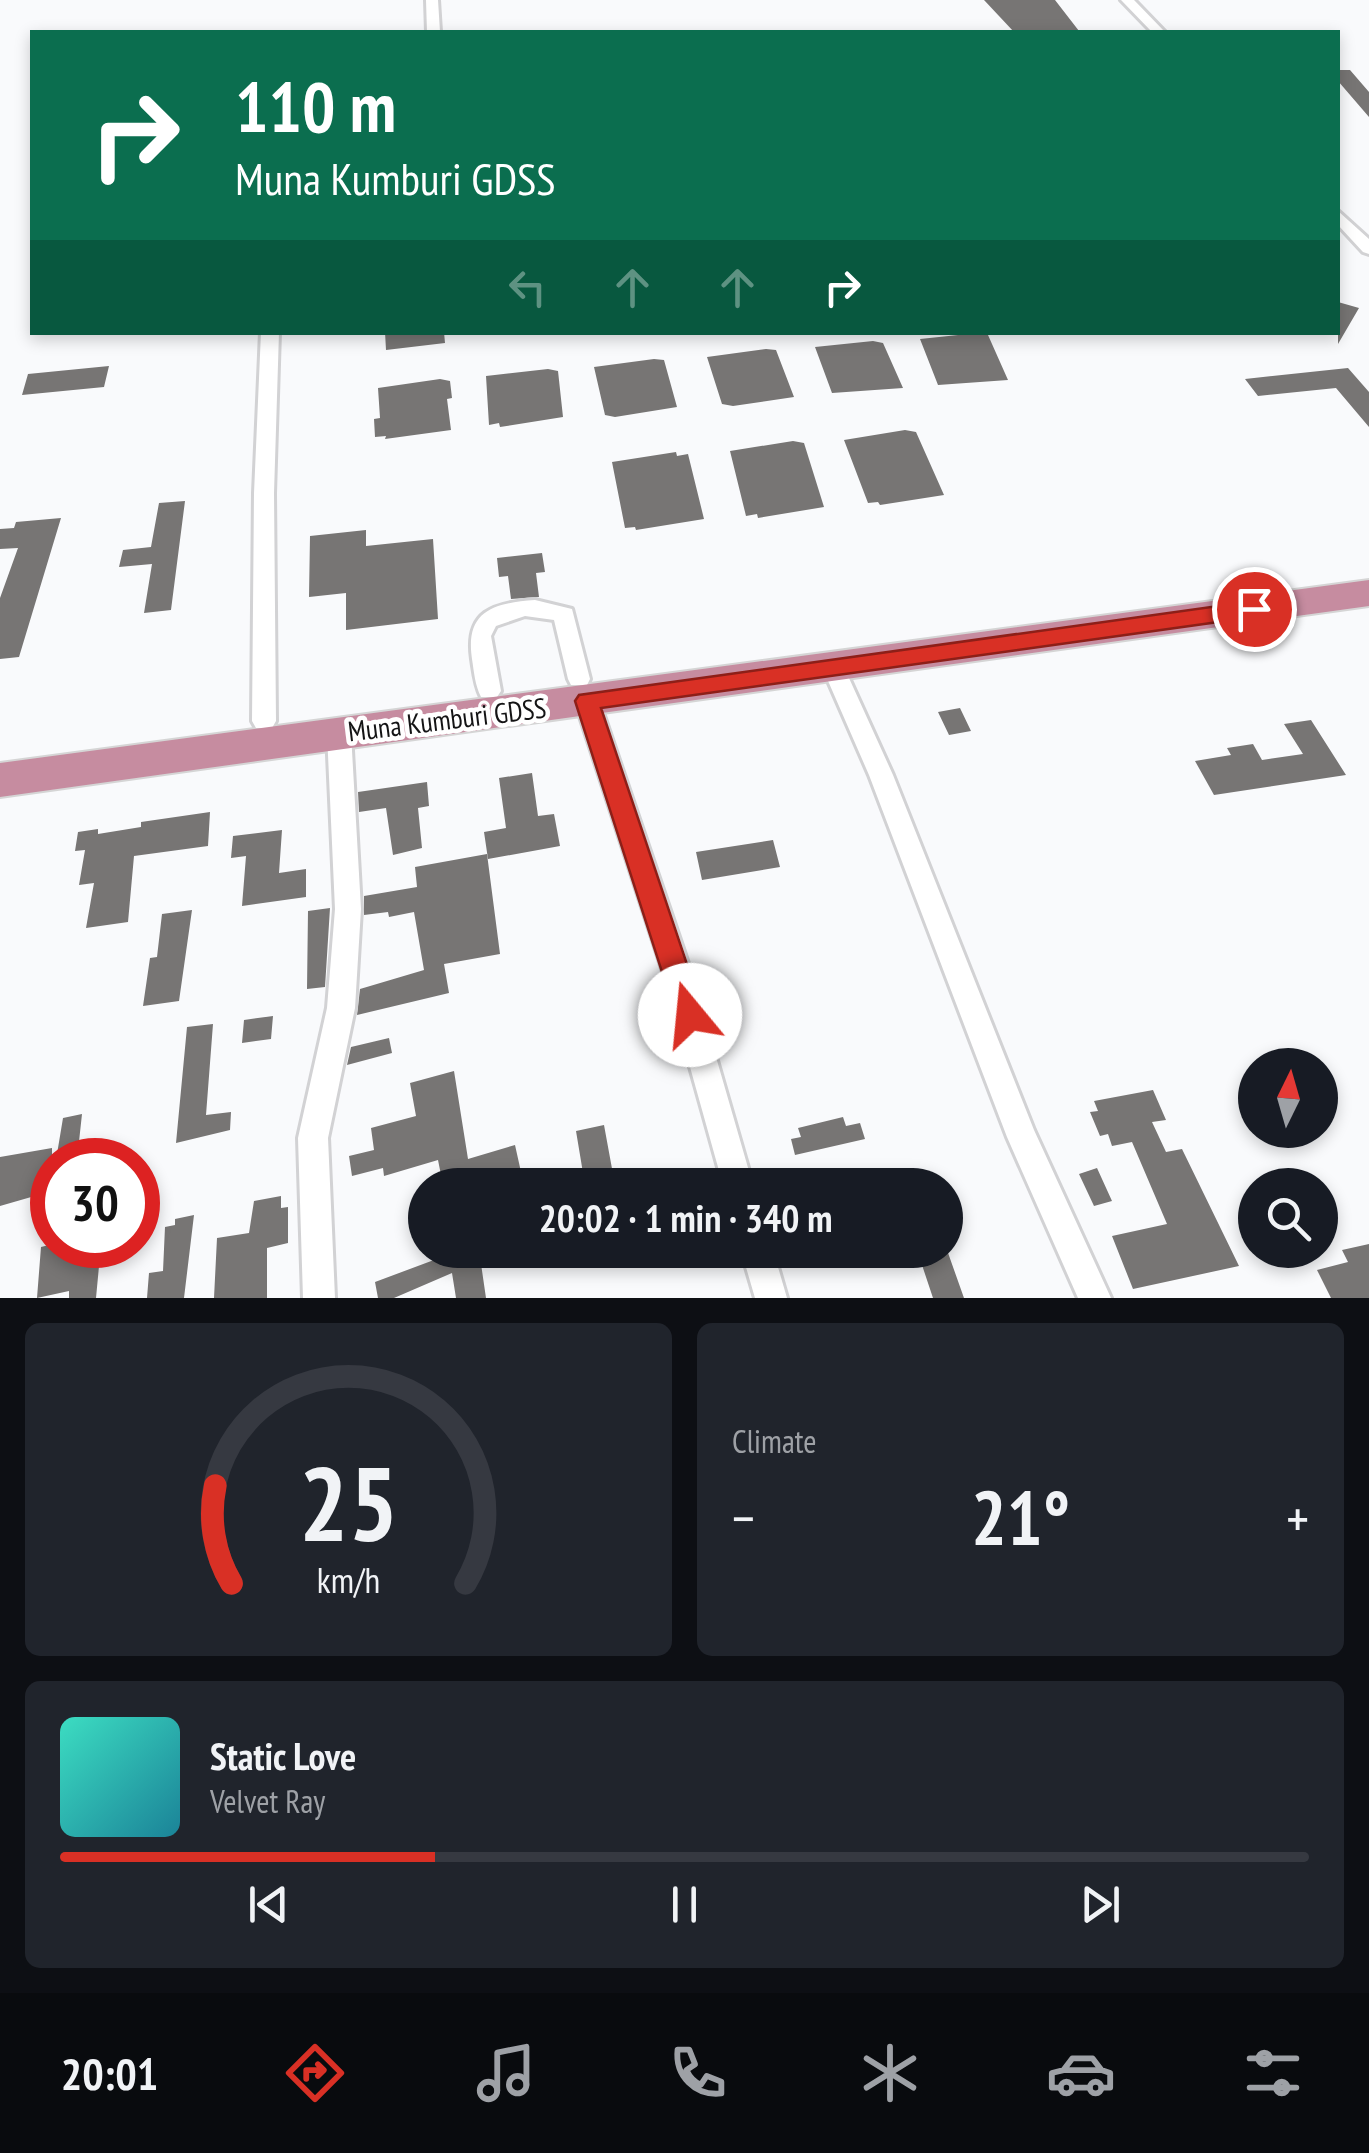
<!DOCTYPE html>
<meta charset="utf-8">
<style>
:root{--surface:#171b24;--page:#20242c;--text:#f1f3f6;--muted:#9ea1a6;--line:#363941;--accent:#d93025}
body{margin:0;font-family:"PT Sans Narrow",sans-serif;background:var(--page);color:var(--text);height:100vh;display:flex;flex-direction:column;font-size:38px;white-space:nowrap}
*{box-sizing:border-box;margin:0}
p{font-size:32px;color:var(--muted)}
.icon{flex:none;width:55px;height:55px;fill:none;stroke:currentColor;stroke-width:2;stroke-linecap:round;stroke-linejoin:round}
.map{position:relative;height:1298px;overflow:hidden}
.panel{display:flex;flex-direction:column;gap:25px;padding:25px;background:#0d0f14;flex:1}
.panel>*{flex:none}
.banner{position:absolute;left:30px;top:30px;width:1310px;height:305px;border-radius:0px;box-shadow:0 5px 15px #0003;background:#0b6e4f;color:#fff;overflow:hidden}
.needle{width:65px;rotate:5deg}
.buttons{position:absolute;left:1238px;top:1048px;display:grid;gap:20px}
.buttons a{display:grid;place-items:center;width:100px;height:100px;border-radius:50%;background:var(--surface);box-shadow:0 5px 15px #0003;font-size:50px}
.speed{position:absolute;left:30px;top:1138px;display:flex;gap:20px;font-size:50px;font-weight:700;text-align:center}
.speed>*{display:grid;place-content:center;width:130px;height:130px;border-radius:50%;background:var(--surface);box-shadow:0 5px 15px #0003;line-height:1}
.speed .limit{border:15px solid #d22;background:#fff;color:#111}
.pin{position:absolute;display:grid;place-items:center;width:85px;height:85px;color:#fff;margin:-42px;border:5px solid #fff;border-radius:50%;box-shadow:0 2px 10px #0007}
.me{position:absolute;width:110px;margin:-55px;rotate:343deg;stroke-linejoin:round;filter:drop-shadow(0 0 8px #0008)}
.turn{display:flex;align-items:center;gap:35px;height:210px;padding:0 40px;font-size:45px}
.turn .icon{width:130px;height:130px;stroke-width:2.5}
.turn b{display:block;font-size:70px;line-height:85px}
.lanes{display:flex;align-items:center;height:95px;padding:0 40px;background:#0003;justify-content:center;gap:50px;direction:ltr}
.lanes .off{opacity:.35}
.big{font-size:75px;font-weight:700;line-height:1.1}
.panel .widget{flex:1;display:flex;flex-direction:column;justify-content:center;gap:15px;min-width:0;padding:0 35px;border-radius:15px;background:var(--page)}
.panel .dial{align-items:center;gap:0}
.dial svg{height:260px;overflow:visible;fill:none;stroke:var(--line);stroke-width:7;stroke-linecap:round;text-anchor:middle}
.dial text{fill:var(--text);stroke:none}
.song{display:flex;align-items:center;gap:30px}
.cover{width:120px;height:120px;border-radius:15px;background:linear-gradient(135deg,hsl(170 70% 55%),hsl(190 70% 35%))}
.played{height:10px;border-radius:5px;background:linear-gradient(90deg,var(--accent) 30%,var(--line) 30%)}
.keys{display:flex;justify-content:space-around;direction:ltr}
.heat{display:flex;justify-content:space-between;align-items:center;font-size:55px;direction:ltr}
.panel .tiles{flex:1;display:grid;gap:25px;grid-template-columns:1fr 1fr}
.widget:last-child{grid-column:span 2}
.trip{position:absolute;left:408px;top:1168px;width:555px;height:100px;border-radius:50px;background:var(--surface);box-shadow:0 5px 15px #0003;font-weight:700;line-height:100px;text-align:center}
.menu{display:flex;height:160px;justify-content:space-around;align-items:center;background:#090b0e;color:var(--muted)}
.menu .icon{width:70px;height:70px}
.menu .active{color:var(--accent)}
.menu b{font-size:45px;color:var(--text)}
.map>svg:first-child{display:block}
.building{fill:#777574}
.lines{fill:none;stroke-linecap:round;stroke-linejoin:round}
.minor-casing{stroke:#d2d2d4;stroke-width:6}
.trunk-casing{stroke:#d5d5d5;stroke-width:4}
.minor{fill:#fff;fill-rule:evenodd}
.trunk{fill:#c68ca0;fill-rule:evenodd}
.route{fill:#d93025;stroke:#8d1f18;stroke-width:2.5}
.labels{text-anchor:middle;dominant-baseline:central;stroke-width:9;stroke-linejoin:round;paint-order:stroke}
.street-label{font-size:28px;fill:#141415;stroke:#fff}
</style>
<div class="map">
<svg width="1369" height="1298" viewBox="0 0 1369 1298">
<rect width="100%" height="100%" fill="#f9fafc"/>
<path class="building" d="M 984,0 L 1055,0 L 1079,31 L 1014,32 Z
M 1338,70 L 1350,70 L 1369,92 L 1369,117 L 1338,81 Z
M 1338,302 L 1359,308 L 1338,344 Z
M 385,332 L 444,332 L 445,343 L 386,350 Z
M 977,333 L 988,335 L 1008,380 L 938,385 L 920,339 Z
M 873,341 L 883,343 L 903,388 L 832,393 L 815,347 Z
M 766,349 L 776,350 L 794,397 L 733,406 L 722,404 L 707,357 Z
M 654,359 L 664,360 L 677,407 L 615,417 L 605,415 L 594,367 Z
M 109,366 L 104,387 L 22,395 L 28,374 Z
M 1348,368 L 1369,392 L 1369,427 L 1336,388 L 1258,396 L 1245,379 Z
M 548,369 L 558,371 L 563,417 L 500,427 L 499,423 L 489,425 L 486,376 Z
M 440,379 L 450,381 L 452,398 L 447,399 L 451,430 L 385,439 L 386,436 L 375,437 L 374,419 L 380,418 L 378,388 Z
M 905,430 L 916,432 L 944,495 L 880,505 L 878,502 L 868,503 L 844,440 Z
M 793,441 L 804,443 L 824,507 L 758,518 L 757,514 L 746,516 L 730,451 Z
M 676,452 L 677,456 L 688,454 L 704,519 L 636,530 L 635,527 L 625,528 L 612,462 Z
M 185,501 L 171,610 L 144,613 L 152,564 L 119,567 L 123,550 L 151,547 L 159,503 Z
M 61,518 L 19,657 L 0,659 L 0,598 L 18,548 L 0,549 L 0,529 L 14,528 L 16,522 Z
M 366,530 L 366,546 L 433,539 L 438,619 L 346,630 L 346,593 L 309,597 L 310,536 Z
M 542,553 L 545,572 L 536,573 L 539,597 L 511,599 L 508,576 L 499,577 L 497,558 Z
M 960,708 L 971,731 L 949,735 L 938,712 Z
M 1311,720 L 1346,775 L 1214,795 L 1195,761 L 1231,755 L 1227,748 L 1253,744 L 1262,760 L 1303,754 L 1284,724 Z
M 532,773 L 538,816 L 554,814 L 560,846 L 488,859 L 484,832 L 506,828 L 499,778 Z
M 427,782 L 429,806 L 418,808 L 422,848 L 393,855 L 386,808 L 359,812 L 358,792 Z
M 210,812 L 208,846 L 134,856 L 128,922 L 86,928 L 94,883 L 79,885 L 85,850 L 75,851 L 78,832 L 98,829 L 98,834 L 141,827 L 141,822 Z
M 282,830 L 279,873 L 306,869 L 306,897 L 242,906 L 246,856 L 231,858 L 233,836 Z
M 773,840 L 780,867 L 702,880 L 696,852 Z
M 487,854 L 500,954 L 444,964 L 449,993 L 357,1015 L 360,989 L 424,970 L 414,912 L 389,917 L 388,912 L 364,915 L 364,896 L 417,887 L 415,867 Z
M 330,908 L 325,987 L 307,989 L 308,911 Z
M 192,910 L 179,1001 L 143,1006 L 150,958 L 157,957 L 162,914 Z
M 273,1016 L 271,1039 L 242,1043 L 244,1020 Z
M 213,1024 L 206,1115 L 231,1112 L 230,1130 L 176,1143 L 187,1027 Z
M 389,1038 L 392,1053 L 347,1065 L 351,1047 Z
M 454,1071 L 468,1159 L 515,1145 L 521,1172 L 475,1185 L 443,1185 L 438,1160 L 384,1176 L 383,1168 L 352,1176 L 349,1156 L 374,1150 L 371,1128 L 416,1116 L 410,1083 Z
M 1153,1090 L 1166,1120 L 1152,1122 L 1166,1152 L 1182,1149 L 1239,1266 L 1133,1289 L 1112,1236 L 1167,1224 L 1132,1142 L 1112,1146 L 1108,1134 L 1100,1136 L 1090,1112 L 1098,1111 L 1094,1101 Z
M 82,1114 L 77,1160 L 56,1160 L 63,1118 Z
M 843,1117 L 846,1126 L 860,1123 L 865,1139 L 795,1155 L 791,1139 L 801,1137 L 798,1128 Z
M 604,1125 L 615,1185 L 585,1185 L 576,1131 Z
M 52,1148 L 52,1191 L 0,1206 L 0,1157 Z
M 1097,1168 L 1112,1201 L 1094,1206 L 1079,1174 Z
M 281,1196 L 281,1208 L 288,1207 L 288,1243 L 267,1248 L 267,1298 L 214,1298 L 217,1238 L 249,1233 L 254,1201 Z
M 194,1215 L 184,1298 L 147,1298 L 149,1273 L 163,1271 L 165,1227 L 175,1225 L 175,1219 Z
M 1369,1244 L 1369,1298 L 1331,1298 L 1317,1270 L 1348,1262 L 1342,1250 Z
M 49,1245 L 101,1245 L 96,1298 L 69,1298 L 69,1291 L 37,1298 L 41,1247 Z
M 450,1250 L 479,1250 L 486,1298 L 456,1298 L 452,1273 L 394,1298 L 378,1298 L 375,1282 L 450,1254 Z
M 917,1250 L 947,1250 L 964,1298 L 933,1298 Z"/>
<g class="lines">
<g class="minor-casing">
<path id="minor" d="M 426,0 L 438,0 L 440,32 L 427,32 Z
M 1121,0 L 1134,0 L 1165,32 L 1152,32 Z
M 1338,211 L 1369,239 L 1369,254 L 1363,252 L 1338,225 Z
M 261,332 L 279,332 L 274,493 L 276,721 L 272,728 L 256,728 L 252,721 L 254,493 Z
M 535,600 L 572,609 L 590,679 L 587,685 L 571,685 L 568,679 L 554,620 L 525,616 L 496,626 L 491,636 L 501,691 L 497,697 L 481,697 C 475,685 474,672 472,659 C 465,612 492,603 535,600 Z
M 833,658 L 841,661 L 844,667 L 893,775 L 1034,1130 L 1111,1298 L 1078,1298 L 1007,1137 L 869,775 L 822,667 L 825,661 Z
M 587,692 L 595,695 L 599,701 L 694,981 L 753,1185 L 723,1185 L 666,981 L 575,701 L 579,695 Z
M 339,724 L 347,726 L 351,733 L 361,909 L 355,1008 L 328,1138 L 335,1298 L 303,1298 L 298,1138 L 327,1008 L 335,909 L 327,733 L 331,726 Z
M 741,1250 L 773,1250 L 787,1298 L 755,1298 Z"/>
</g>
<g class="trunk-casing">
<path id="trunk" d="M 1369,580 L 1369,606 L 0,797 L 0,763 Z"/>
</g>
<use href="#minor" class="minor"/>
<use href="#trunk" class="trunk"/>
</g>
<path class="route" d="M 1254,601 L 1265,609 L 1254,617 L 601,708 L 704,1015 L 700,1025 L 690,1028 L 679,1025 L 575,701 L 579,695 Z"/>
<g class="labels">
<g class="street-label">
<text transform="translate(447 719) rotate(-7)">Muna Kumburi GDSS</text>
</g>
</g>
</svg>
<div class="buttons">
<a><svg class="needle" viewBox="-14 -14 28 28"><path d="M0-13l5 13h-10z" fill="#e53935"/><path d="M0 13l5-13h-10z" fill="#9ea1a6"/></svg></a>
<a><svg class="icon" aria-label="search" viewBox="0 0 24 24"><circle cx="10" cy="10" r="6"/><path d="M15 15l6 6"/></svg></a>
</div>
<div class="speed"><div class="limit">30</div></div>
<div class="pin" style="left:1254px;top:609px;background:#d93025"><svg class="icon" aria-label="arrive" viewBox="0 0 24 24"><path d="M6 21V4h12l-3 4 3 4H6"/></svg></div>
<svg class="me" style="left:690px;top:1015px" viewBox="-20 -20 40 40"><circle r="19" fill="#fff"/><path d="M0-13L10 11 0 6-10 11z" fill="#d93025"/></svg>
<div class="trip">20:02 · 1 min · 340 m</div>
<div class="banner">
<div class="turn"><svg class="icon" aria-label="right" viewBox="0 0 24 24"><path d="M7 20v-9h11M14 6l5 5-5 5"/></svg><div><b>110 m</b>Muna Kumburi GDSS</div></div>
<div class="lanes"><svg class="icon off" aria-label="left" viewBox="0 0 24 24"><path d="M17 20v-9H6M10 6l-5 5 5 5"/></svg><svg class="icon off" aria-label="ahead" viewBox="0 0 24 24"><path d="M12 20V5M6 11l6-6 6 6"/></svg><svg class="icon off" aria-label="ahead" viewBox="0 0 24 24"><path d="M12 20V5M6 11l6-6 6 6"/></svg><svg class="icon" aria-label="right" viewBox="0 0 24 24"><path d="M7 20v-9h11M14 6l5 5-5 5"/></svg></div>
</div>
</div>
<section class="panel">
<div class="tiles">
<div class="widget dial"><svg viewBox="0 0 100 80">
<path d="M14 69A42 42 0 1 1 86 69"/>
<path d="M14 69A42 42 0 0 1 9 39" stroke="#d93025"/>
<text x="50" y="56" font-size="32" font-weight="700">25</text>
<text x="50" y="72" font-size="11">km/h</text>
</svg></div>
<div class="widget"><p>Climate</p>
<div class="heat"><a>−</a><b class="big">21°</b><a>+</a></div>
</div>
<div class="widget">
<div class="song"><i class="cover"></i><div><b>Static Love</b><p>Velvet Ray</p></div></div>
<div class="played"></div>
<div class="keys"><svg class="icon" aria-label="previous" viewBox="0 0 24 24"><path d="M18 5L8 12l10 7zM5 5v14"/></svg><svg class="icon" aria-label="pause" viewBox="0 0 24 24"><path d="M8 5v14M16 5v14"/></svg><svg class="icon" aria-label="next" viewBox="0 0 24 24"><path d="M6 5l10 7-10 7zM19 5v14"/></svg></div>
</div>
</div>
</section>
<nav class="menu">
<b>20:01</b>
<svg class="icon active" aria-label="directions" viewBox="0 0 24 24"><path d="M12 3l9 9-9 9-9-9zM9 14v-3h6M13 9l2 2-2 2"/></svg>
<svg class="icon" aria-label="music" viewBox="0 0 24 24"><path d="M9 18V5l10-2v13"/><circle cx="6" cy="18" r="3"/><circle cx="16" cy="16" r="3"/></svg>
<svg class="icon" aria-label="phone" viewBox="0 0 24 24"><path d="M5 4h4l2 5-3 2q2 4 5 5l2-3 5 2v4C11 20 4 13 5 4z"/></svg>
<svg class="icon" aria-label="climate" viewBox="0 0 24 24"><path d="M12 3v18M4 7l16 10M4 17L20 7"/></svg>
<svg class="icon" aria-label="car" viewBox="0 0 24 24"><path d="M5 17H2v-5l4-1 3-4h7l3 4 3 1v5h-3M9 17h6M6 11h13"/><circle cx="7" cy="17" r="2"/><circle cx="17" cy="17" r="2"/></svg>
<svg class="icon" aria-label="filters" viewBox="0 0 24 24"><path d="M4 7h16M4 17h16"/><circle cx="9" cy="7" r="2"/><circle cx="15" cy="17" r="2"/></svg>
</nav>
